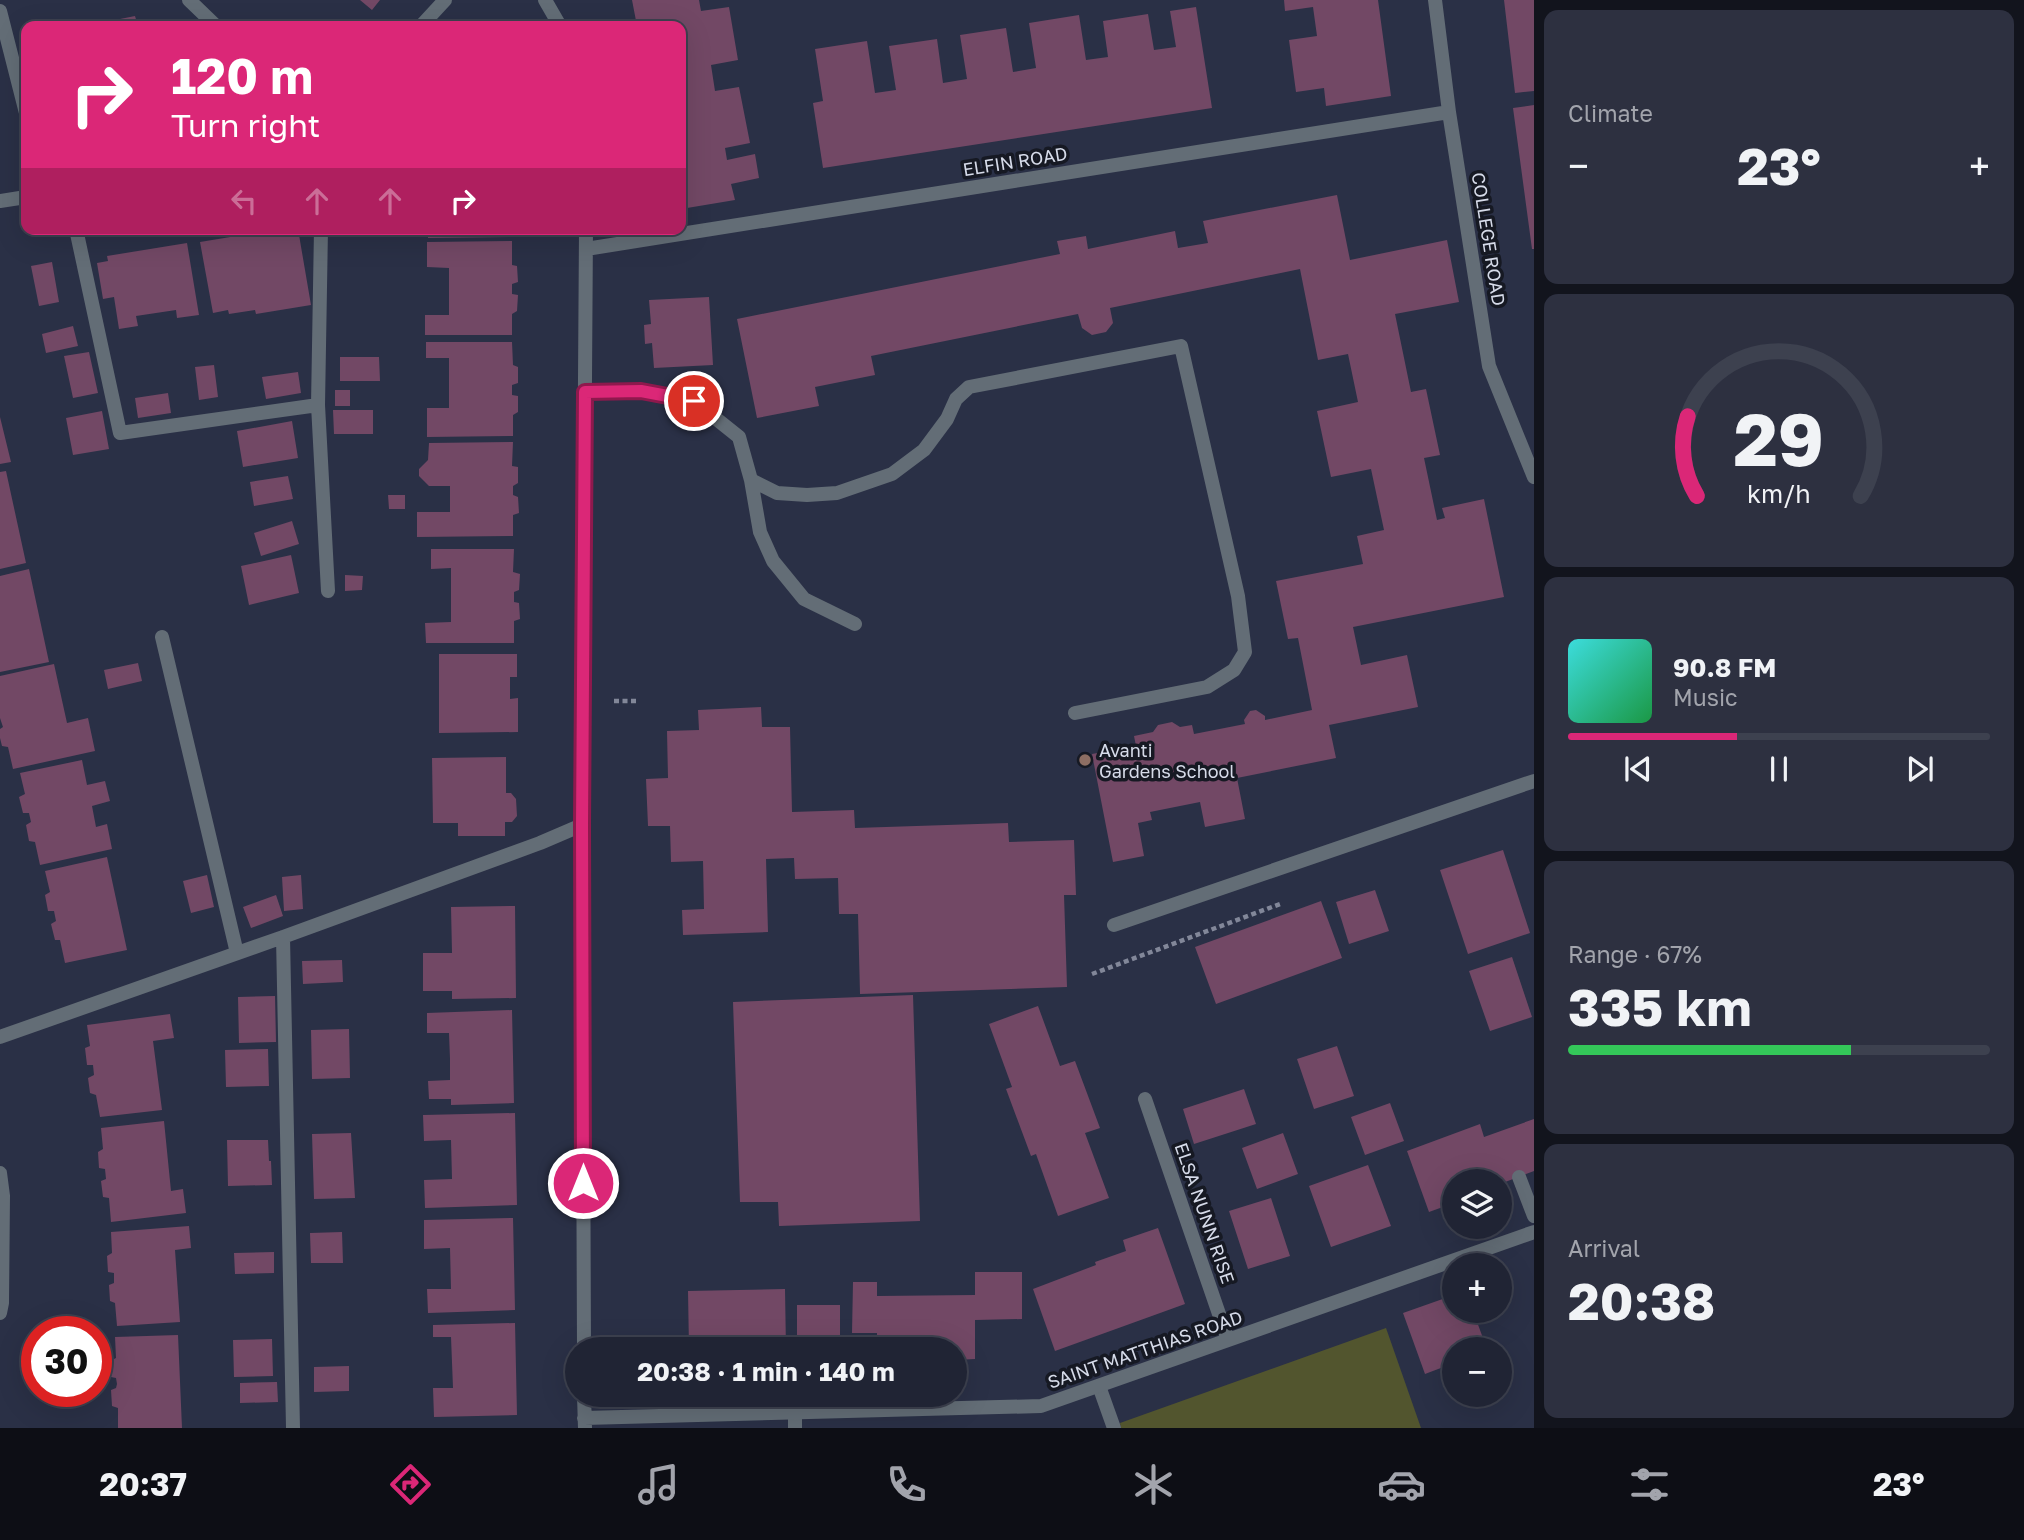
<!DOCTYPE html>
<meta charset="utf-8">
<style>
:root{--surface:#202434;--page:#2d3040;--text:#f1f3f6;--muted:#a2a4ac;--line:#3d414f;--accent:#db2777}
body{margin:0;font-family:"Golos Text",sans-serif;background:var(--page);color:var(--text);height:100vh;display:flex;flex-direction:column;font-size:26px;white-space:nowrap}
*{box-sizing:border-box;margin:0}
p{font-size:23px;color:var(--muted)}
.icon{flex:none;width:38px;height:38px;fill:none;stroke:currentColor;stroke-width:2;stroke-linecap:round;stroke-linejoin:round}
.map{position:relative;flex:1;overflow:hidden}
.drawer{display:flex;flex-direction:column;gap:10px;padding:10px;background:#12141d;width:490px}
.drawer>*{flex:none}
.banner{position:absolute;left:21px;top:21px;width:665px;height:214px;border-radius:14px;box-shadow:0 7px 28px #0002,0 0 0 2px var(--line);background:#db2777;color:#fff;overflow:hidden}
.fabs{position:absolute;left:1442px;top:1169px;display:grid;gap:14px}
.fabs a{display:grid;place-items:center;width:70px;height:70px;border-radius:50%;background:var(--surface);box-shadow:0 7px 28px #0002,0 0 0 2px var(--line);font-size:35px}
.speed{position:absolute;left:21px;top:1316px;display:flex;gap:14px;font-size:35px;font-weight:700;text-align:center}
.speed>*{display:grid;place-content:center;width:91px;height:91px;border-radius:50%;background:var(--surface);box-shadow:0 7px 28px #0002,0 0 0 2px var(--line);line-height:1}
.speed .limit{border:10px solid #d22;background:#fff;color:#111}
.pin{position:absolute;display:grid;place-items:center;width:60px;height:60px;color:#fff;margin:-30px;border:4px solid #fff;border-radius:50%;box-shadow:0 2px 7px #0007}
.me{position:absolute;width:77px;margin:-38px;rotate:0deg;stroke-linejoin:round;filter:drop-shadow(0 0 5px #0008)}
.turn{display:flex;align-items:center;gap:24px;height:147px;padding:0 35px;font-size:32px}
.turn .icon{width:91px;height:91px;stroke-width:2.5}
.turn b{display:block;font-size:49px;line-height:60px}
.lanes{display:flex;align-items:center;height:66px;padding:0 35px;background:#0003;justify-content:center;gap:35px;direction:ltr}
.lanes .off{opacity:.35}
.big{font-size:52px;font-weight:700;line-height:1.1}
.drawer .tile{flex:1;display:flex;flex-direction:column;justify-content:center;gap:10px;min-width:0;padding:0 24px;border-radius:14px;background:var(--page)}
.drawer .dial{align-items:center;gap:0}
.dial svg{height:182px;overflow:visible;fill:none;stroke:var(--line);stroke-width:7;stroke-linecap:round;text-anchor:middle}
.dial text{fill:var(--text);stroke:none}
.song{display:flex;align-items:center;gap:21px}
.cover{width:84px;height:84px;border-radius:10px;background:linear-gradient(135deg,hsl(180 70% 55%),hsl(140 70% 35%))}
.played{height:7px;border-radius:4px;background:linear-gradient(90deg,var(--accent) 40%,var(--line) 40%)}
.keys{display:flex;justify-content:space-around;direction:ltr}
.heat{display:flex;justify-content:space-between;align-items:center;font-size:38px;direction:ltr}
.charge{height:10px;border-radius:5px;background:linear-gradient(90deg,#34c759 67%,var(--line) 0)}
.trip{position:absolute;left:565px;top:1337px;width:402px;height:70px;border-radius:35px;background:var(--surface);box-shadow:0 7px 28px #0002,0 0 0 2px var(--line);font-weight:700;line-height:70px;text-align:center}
.dock{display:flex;height:112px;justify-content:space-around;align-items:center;background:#0d0e15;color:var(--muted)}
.dock .icon{width:49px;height:49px}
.dock .current{color:var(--accent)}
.dock b{font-size:32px;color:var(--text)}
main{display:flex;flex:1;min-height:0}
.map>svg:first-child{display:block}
.green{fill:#52552e}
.building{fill:#724865}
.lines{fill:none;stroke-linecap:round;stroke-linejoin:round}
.path{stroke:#828799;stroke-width:4.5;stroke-dasharray:5 3.5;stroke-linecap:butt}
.service{stroke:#636d76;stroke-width:14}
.minor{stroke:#636d76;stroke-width:14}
.route-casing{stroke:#8e194d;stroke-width:18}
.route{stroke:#db2777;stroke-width:12}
.education-dot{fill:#8d6e63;stroke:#161923;stroke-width:2.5}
.labels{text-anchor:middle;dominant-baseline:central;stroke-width:7;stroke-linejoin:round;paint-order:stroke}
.street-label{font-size:18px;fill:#d6dbe9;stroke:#161923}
.poi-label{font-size:18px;fill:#d6dbe9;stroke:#161923;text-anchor:start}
</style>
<main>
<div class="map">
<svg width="1534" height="1428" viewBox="0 0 1534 1428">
<rect width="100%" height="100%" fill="#2a3046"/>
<path class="green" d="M 1386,1328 L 1421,1428 L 1121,1428 L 1120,1423 Z"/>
<path class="building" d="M 360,0 L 380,0 L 372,10 Z
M 632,0 L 699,0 L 701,11 L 729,7 L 738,60 L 711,65 L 715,91 L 739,87 L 750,143 L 725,148 L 727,160 L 755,154 L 759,178 L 731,184 L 735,200 L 681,209 L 681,26 L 637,26 Z
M 1284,0 L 1378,0 L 1391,96 L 1326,106 L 1324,88 L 1296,92 L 1289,40 L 1317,36 L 1313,7 L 1285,11 Z
M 1504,0 L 1534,0 L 1534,91 L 1515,93 Z
M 1196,7 L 1212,108 L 823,168 L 813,103 L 823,101 L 815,49 L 867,41 L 875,93 L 896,90 L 889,46 L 937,39 L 943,83 L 967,79 L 960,35 L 1006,28 L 1013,72 L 1036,68 L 1029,23 L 1079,15 L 1086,60 L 1108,57 L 1103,21 L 1148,14 L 1154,50 L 1176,47 L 1170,11 Z
M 135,16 L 138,26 L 121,26 L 120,19 Z
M 1534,105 L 1534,249 L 1532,249 L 1513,108 Z
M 1337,195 L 1350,260 L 1447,240 L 1459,302 L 1395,314 L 1411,392 L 1426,389 L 1440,455 L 1424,458 L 1437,520 L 1445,518 L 1442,508 L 1484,499 L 1504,597 L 1353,627 L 1361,665 L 1407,655 L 1418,707 L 1329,725 L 1336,758 L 1237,778 L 1245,819 L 1205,827 L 1200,802 L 1150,812 L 1152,820 L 1138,823 L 1144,856 L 1113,862 L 1092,754 L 1136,746 L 1134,736 L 1153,732 L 1158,725 L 1172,722 L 1180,727 L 1192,725 L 1194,734 L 1245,724 L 1244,720 L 1250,711 L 1256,710 L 1265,716 L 1265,720 L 1312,710 L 1298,638 L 1288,639 L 1276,581 L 1363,564 L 1357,536 L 1384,530 L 1371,469 L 1331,477 L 1317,411 L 1358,402 L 1348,354 L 1318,360 L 1300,269 L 1110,308 L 1113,323 L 1106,332 L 1092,335 L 1082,328 L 1078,314 L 871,356 L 875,375 L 815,387 L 819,406 L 757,418 L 737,319 L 1060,254 L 1057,241 L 1086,236 L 1088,249 L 1175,231 L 1178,248 L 1208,243 L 1203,221 Z
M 279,229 L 298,229 L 311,305 L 256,314 L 255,310 L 229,314 L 228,310 L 213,313 L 200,242 Z
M 428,229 L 511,229 L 511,237 L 428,238 Z
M 512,241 L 512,265 L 517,266 L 518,282 L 512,284 L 512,294 L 518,295 L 517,311 L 512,314 L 512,335 L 425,335 L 425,315 L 449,315 L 449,268 L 427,267 L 427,242 Z
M 187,243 L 199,315 L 177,318 L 176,310 L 136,316 L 138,326 L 119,329 L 114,297 L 103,299 L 97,263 L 108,261 L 107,256 Z
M 52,262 L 59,302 L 39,306 L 31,266 Z
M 709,297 L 713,365 L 654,368 L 652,343 L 645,344 L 644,325 L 651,324 L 649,300 Z
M 73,326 L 78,346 L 46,353 L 42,334 Z
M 426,342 L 512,342 L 513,365 L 518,367 L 518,383 L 512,385 L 512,395 L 518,396 L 518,412 L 513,415 L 513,436 L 427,437 L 427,408 L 449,408 L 449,358 L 426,358 Z
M 89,352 L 98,393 L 73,398 L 64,356 Z
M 340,357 L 379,357 L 380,381 L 340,381 Z
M 214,365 L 218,397 L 199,400 L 195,367 Z
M 298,372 L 301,393 L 266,399 L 262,377 Z
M 335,390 L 350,390 L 350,406 L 335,406 Z
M 168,393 L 171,413 L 138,418 L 135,398 Z
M 333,410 L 373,410 L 373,434 L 334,434 Z
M 102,411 L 109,449 L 73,455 L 66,418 Z
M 0,417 L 11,462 L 0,464 Z
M 292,421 L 298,458 L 243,467 L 237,431 Z
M 513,442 L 512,466 L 518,467 L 518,483 L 513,486 L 513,495 L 518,497 L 519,513 L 513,515 L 513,536 L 417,537 L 417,512 L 450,512 L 450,486 L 429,486 L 419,476 L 419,469 L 428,460 L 429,443 Z
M 6,471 L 26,563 L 0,569 L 0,472 Z
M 288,476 L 293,499 L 254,506 L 250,482 Z
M 388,495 L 405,495 L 405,509 L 389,509 Z
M 292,521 L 299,544 L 261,556 L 254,533 Z
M 431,549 L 514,549 L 513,572 L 520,574 L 519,590 L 514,592 L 514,602 L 519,603 L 520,619 L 514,621 L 514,643 L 426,643 L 425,623 L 451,622 L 451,568 L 431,569 Z
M 291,555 L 299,593 L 249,605 L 241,566 Z
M 29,569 L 49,662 L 0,672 L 0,576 Z
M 345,575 L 363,576 L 362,590 L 345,591 Z
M 439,654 L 517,654 L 517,677 L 510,677 L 510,699 L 518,698 L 518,732 L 439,733 Z
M 138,663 L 142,681 L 108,689 L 104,670 Z
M 54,664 L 67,723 L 88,718 L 95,751 L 13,769 L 8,747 L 2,746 L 0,738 L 0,729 L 3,727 L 0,718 L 0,676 Z
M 761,707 L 762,727 L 790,727 L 792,812 L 854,810 L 855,828 L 1008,823 L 1009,842 L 1074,840 L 1076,895 L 1064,895 L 1067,987 L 860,994 L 858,914 L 839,914 L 838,878 L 795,879 L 794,858 L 766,859 L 768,932 L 683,935 L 682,910 L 704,909 L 703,861 L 671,862 L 670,826 L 648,826 L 646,779 L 668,778 L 667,731 L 699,730 L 698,710 Z
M 506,757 L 506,793 L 511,793 L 516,799 L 517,816 L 512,822 L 505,822 L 505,836 L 458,836 L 458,823 L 433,823 L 432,758 Z
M 82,760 L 87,785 L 105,781 L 110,801 L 92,806 L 96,827 L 107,824 L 112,849 L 40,865 L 35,842 L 29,841 L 26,825 L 31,822 L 29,813 L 23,813 L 19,797 L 25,794 L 20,773 Z
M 1503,850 L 1530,933 L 1468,954 L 1440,870 Z
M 107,857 L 127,950 L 65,963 L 60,940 L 55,940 L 51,924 L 56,921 L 54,911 L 48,911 L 45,895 L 50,892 L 45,871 Z
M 207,875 L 214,907 L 191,913 L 183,881 Z
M 301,875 L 303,909 L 284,911 L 282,877 Z
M 1375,890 L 1389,931 L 1349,944 L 1336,902 Z
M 276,895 L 283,916 L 251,928 L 243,907 Z
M 1321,901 L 1342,958 L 1216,1004 L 1195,947 Z
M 515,906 L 516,998 L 452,999 L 452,991 L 423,991 L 423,953 L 452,953 L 451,907 Z
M 1512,957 L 1532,1017 L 1490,1031 L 1469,971 Z
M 342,960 L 343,982 L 303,984 L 302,961 Z
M 913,995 L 920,1221 L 779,1226 L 778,1202 L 740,1202 L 733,1002 Z
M 275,996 L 276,1042 L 239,1043 L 238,997 Z
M 1038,1006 L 1060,1066 L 1075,1061 L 1100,1128 L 1085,1133 L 1109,1198 L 1058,1216 L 1036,1154 L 1031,1156 L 1006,1089 L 1012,1087 L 989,1024 Z
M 512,1010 L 514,1103 L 451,1105 L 451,1099 L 429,1099 L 428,1081 L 450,1080 L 450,1059 L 449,1033 L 427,1033 L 427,1013 Z
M 170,1014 L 174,1038 L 153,1041 L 162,1110 L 100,1117 L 96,1095 L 90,1093 L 88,1078 L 94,1075 L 93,1065 L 87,1065 L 85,1048 L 90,1046 L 87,1025 Z
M 349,1029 L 350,1078 L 312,1079 L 311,1030 Z
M 1337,1046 L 1354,1096 L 1314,1109 L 1297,1059 Z
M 268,1049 L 269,1086 L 226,1087 L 225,1050 Z
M 1244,1089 L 1256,1124 L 1194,1144 L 1183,1109 Z
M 1390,1103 L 1404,1141 L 1365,1155 L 1351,1117 Z
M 515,1113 L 517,1205 L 425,1208 L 424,1180 L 452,1179 L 451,1140 L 424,1141 L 423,1115 Z
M 1534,1119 L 1534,1171 L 1500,1184 L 1500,1181 L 1454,1181 L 1454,1203 L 1429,1212 L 1407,1151 L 1480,1124 L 1484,1137 Z
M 164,1121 L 171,1191 L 183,1189 L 186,1213 L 111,1222 L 109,1198 L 103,1197 L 101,1181 L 106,1179 L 105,1169 L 99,1168 L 98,1152 L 103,1149 L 101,1128 Z
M 351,1133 L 355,1198 L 314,1199 L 312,1134 Z
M 1283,1133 L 1298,1174 L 1257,1189 L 1242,1148 Z
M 227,1140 L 268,1140 L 269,1161 L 271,1161 L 272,1185 L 228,1186 Z
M 1368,1165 L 1391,1226 L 1331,1247 L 1309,1186 Z
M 1271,1198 L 1290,1256 L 1248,1269 L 1229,1211 Z
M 513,1218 L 515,1310 L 428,1313 L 427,1289 L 451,1289 L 450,1248 L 424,1249 L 424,1220 Z
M 189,1226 L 191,1248 L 175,1250 L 180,1322 L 117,1326 L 115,1303 L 110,1301 L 109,1285 L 114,1283 L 114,1273 L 108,1272 L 107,1256 L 112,1253 L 111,1232 Z
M 1158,1228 L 1185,1304 L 1055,1351 L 1033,1289 L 1096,1265 L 1095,1262 L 1126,1251 L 1123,1240 Z
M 342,1232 L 343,1263 L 311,1263 L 310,1233 Z
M 274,1252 L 274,1273 L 235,1274 L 234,1253 Z
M 975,1272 L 1022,1272 L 1022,1319 L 975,1320 L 975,1359 L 956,1360 L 956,1349 L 877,1349 L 877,1333 L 852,1333 L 853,1282 L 877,1282 L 877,1296 L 975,1295 Z
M 785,1289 L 786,1349 L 689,1349 L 688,1291 Z
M 1454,1295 L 1454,1311 L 1473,1311 L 1487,1349 L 1454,1349 L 1454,1363 L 1425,1374 L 1403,1313 Z
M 797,1305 L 840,1305 L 840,1344 L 797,1344 Z
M 515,1323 L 517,1415 L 434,1417 L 433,1388 L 453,1388 L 451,1337 L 433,1337 L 433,1325 Z
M 178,1335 L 182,1428 L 118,1428 L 118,1408 L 112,1406 L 111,1390 L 116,1388 L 117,1384 L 116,1378 L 111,1377 L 110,1361 L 116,1358 L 115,1337 Z
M 272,1339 L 273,1376 L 234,1377 L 233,1340 Z
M 349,1366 L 349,1391 L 314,1392 L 314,1367 Z
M 277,1382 L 278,1402 L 240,1403 L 240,1383 Z"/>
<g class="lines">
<path class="path" d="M 614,701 L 637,701
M 1092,974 L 1280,904"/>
<path class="service" d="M 189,0 L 216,26
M 0,11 L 26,113
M 76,229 L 120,433 L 318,405
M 321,229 L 318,405 L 328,591
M 585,392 L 641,391 L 694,401 L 739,437 L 751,480 L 760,532 L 773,561 L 804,599 L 855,624
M 751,480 L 777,493 L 807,495 L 837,493 L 892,474 L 924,450 L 947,419 L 956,399 L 969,387 L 1181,346 L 1238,596 L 1245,652 L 1234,670 L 1207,687 L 1075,713
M 162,637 L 237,953
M 1114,925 L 1534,781
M 283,937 L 293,1428
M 0,1037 L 283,937 L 540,843 L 582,825
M 1519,1177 L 1534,1216
M 1099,1386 L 1114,1428
M 795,1413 L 795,1428"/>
<path class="minor" d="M 545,0 L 560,26
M 1435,0 L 1449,112 L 1489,366 L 1534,477
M 421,26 L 445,0
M 0,201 L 26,197
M 586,249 L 1449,112
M 1145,1099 L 1228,1340
M 0,1173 L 3,1196 L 2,1303 L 0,1313
M 584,1349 L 582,825 L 586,229
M 584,1395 L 585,1428
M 584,1418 L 1041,1406 L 1534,1232"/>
</g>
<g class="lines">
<g class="route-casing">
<path id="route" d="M 583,1183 L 582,825 L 585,392 L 641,391 L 694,401"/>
</g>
<use href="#route" class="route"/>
</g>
<circle class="education-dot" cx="1085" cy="760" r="7"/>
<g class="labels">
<g class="street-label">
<text transform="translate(1015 161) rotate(-9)">ELFIN ROAD</text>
<text transform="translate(1489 239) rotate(81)">COLLEGE ROAD</text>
<text transform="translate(1205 1213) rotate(71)">ELSA NUNN RISE</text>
<text transform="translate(1145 1349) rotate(-19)">SAINT MATTHIAS ROAD</text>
</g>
<g class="poi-label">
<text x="1099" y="750">Avanti<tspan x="1099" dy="21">Gardens School</tspan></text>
</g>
</g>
</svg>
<div class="fabs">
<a><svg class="icon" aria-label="layers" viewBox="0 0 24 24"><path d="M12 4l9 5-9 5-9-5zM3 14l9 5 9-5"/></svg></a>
<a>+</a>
<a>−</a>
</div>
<div class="speed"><div class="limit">30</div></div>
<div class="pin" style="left:694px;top:401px;background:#d93025"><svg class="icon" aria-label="arrive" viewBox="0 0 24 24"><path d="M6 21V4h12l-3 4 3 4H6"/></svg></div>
<svg class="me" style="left:583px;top:1183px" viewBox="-20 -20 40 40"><circle r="17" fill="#db2777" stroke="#fff" stroke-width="3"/><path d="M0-11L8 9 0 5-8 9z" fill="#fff"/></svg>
<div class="trip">20:38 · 1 min · 140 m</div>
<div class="banner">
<div class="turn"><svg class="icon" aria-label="right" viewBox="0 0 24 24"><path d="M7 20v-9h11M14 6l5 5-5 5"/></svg><div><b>120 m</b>Turn right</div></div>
<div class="lanes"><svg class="icon off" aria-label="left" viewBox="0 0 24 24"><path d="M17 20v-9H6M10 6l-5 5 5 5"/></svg><svg class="icon off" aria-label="ahead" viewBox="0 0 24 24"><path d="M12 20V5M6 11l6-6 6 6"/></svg><svg class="icon off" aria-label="ahead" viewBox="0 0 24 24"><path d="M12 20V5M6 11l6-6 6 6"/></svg><svg class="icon" aria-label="right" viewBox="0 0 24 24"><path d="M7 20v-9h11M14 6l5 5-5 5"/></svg></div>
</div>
</div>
<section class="drawer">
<div class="tile"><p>Climate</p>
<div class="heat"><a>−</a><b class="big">23°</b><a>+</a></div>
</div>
<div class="tile dial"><svg viewBox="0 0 100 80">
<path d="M14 69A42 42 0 1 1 86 69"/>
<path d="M14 69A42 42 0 0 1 10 34" stroke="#db2777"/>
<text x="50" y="56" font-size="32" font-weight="700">29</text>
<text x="50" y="72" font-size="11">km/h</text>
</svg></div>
<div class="tile">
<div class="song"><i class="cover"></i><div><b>90.8 FM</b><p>Music</p></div></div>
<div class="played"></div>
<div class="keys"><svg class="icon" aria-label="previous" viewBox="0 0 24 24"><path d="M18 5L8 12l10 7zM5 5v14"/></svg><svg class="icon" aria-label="pause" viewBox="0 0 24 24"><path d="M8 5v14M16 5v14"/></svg><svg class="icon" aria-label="next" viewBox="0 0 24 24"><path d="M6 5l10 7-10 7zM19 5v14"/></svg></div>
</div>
<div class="tile"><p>Range · 67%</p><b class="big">335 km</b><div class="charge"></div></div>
<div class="tile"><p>Arrival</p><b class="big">20:38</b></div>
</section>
</main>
<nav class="dock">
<b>20:37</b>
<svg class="icon current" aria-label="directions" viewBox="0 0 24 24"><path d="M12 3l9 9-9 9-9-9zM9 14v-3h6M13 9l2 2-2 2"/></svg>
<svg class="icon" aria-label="music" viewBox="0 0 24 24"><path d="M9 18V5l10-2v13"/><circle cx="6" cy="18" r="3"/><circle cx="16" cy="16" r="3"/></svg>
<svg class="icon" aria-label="phone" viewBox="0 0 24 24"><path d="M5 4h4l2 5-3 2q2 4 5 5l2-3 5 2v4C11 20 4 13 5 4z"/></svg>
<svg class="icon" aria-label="climate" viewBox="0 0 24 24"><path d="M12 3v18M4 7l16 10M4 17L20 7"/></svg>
<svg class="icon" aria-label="car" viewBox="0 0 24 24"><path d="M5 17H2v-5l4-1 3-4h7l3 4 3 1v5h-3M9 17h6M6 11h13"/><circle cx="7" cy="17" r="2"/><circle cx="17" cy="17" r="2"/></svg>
<svg class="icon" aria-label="filters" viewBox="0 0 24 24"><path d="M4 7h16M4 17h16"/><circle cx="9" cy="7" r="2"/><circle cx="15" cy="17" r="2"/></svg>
<b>23°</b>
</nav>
